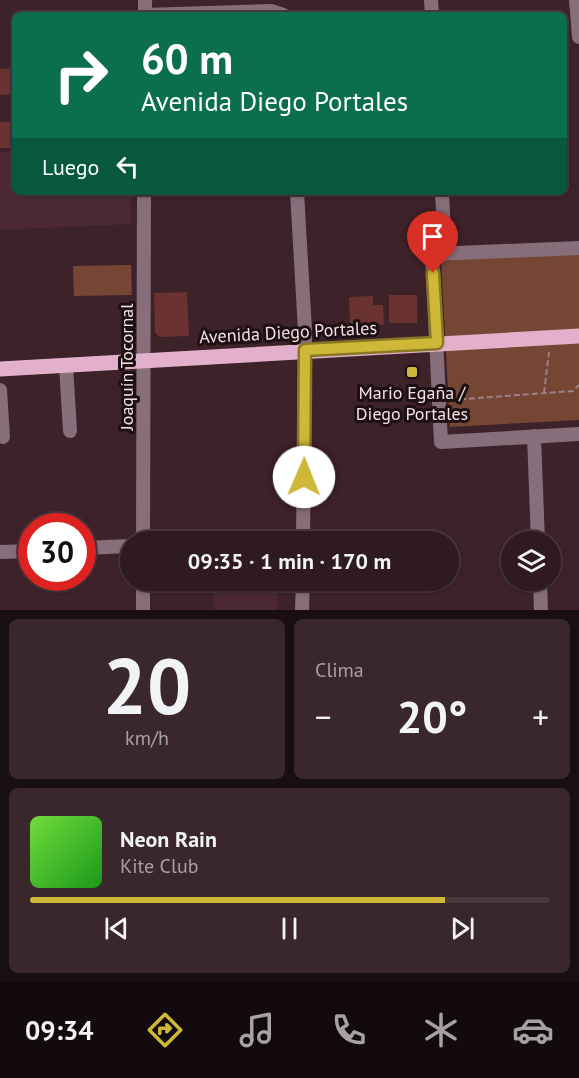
<!DOCTYPE html>
<html lang="es">
<meta charset="utf-8">
<style>
:root{--surface:#2e1a1f;--page:#3a272c;--text:#f1f3f6;--muted:#a7a1a4;--line:#49383d;--accent:#cfb837}
body{margin:0;font-family:"PT Sans",sans-serif;background:var(--page);color:var(--text);height:100vh;display:flex;flex-direction:column;font-size:22px;white-space:nowrap}
*{box-sizing:border-box;margin:0}
p{font-size:20px;color:var(--muted)}
.icon{flex:none;width:33px;height:33px;fill:none;stroke:currentColor;stroke-width:2;stroke-linecap:round;stroke-linejoin:round}
.map{position:relative;height:610px;overflow:hidden}
.sheet{display:flex;flex-direction:column;gap:9px;padding:9px;background:#190e11;flex:1}
.sheet>*{flex:none}
.guide{position:absolute;left:12px;top:12px;width:555px;height:183px;border-radius:9px;box-shadow:0 2px 4px #0004,0 0 0 2px var(--line);background:#0b6e4f;color:#fff;overflow:hidden}
.fabs{position:absolute;left:501px;top:531px;display:grid;gap:12px}
.fabs a{display:grid;place-items:center;width:60px;height:60px;border-radius:50%;background:var(--surface);box-shadow:0 2px 4px #0004,0 0 0 2px var(--line);font-size:30px}
.speed{position:absolute;left:18px;top:513px;display:flex;gap:12px;font-size:30px;font-weight:700;text-align:center}
.speed>*{display:grid;place-content:center;width:78px;height:78px;border-radius:50%;background:var(--surface);box-shadow:0 2px 4px #0004,0 0 0 2px var(--line);line-height:1}
.speed .limit{border:9px solid #d22;background:#fff;color:#111}
.pin{position:absolute;display:grid;place-items:center;width:51px;height:51px;color:#fff;margin:-62px -26px;border-radius:50% 50% 50% 0;rotate:-45deg;box-shadow:0 0 6px #0007}
.pin .icon{rotate:45deg}
.me{position:absolute;width:66px;margin:-33px;rotate:1deg;stroke-linejoin:round;filter:drop-shadow(0 0 4px #0008)}
.turn{display:flex;align-items:center;gap:21px;height:126px;padding:0 30px;font-size:27px}
.turn .icon{width:78px;height:78px;stroke-width:2.5}
.turn b{display:block;font-size:42px;line-height:51px}
.then{display:flex;align-items:center;height:57px;padding:0 30px;background:#0003;gap:12px;font-size:22px}
.big{font-size:45px;font-weight:700;line-height:1.1}
.sheet .card{flex:1;display:flex;flex-direction:column;justify-content:center;gap:9px;min-width:0;padding:0 21px;border-radius:9px;background:var(--page)}
.sheet .dial{align-items:center;gap:0}
.dial b{font-size:78px;line-height:1}
.song{display:flex;align-items:center;gap:18px}
.cover{width:72px;height:72px;border-radius:9px;background:linear-gradient(135deg,hsl(100 70% 55%),hsl(120 70% 35%))}
.played{height:6px;border-radius:3px;background:linear-gradient(90deg,var(--accent) 80%,var(--line) 80%)}
.keys{display:flex;justify-content:space-around;direction:ltr}
.heat{display:flex;justify-content:space-between;align-items:center;font-size:33px;direction:ltr}
.sheet .tiles{flex:1;display:grid;gap:9px;grid-template-columns:1fr 1fr}
.card:last-child{grid-column:span 2}
.trip{position:absolute;left:120px;top:531px;width:339px;height:60px;border-radius:30px;background:var(--surface);box-shadow:0 2px 4px #0004,0 0 0 2px var(--line);font-weight:700;line-height:60px;text-align:center}
.tabs{display:flex;height:96px;justify-content:space-around;align-items:center;background:#120a0c;color:var(--muted)}
.tabs .icon{width:42px;height:42px}
.tabs .on{color:var(--accent)}
.tabs b{font-size:27px;color:var(--text)}
.map>svg:first-child{display:block}
.built{fill:#4c2932}
.green{fill:#754634}
.building{fill:#6a3230}
.lines{fill:none;stroke-linecap:round;stroke-linejoin:round}
.path{stroke:#9a8288;stroke-width:2;stroke-dasharray:6 3;stroke-linecap:butt}
.minor{stroke:#876e7b;stroke-width:14}
.major{stroke:#e3b0cb;stroke-width:15}
.route-casing{stroke:#877824;stroke-width:15}
.route{stroke:#cfb837;stroke-width:10}
.poi-dot{fill:#cfb837;stroke:#1c1013;stroke-width:2}
.labels{text-anchor:middle;dominant-baseline:central;stroke-width:6;stroke-linejoin:round;paint-order:stroke}
.street-label{font-size:18px;fill:#f5e1e5;stroke:#1c1013}
.poi-label{font-size:18px;fill:#f5e1e5;stroke:#1c1013}
</style>
<div class="map">
<svg width="579" height="610" viewBox="0 0 579 610">
<rect width="100%" height="100%" fill="#3e2229"/>
<path class="built" d="M 15,151 L 15,192 L 131,192 L 131,224 L 0,230 L 0,152 Z
M 277,586 L 277,610 L 214,610 L 214,586 Z"/>
<path class="green" d="M 579,253 L 579,420 L 450,427 L 441,260 Z
M 131,265 L 132,295 L 74,296 L 73,266 Z"/>
<path class="building" d="M 15,68 L 15,94 L 0,95 L 0,69 Z
M 0,122 L 15,122 L 15,148 L 0,148 Z
M 187,292 L 189,336 L 159,337 L 155,332 L 154,293 Z
M 389,295 L 417,295 L 417,323 L 389,323 Z
M 373,296 L 373,305 L 383,305 L 384,325 L 350,326 L 349,297 Z"/>
<g class="lines">
<path class="path" d="M 544,393 L 549,352
M 451,400 L 573,391 L 579,385"/>
<path class="minor" d="M 145,0 L 145,15
M 431,0 L 432,15
M 576,0 L 579,37
M 145,15 L 271,11 L 283,15
M 297,192 L 305,331 L 303,542
M 442,192 L 445,254
M 579,248 L 432,254 L 441,442 L 579,434
M 66,365 L 70,431
M 0,390 L 3,437
M 534,436 L 538,542
M 143,542 L 144,192
M 82,548 L 130,546
M 0,552 L 32,551
M 540,580 L 541,610
M 143,610 L 143,580
M 302,610 L 303,580"/>
<path class="major" d="M 0,369 L 579,336"/>
</g>
<g class="lines">
<g class="route-casing">
<path id="route" d="M 304,477 L 305,350 L 437,343 L 433,273"/>
</g>
<use href="#route" class="route"/>
</g>
<rect class="poi-dot" x="406" y="366" width="12" height="12" rx="3"/>
<g class="labels">
<g class="street-label">
<text transform="translate(288 332) rotate(-3)">Avenida Diego Portales</text>
<text transform="translate(126 367) rotate(-90)">Joaquín Tocornal</text>
</g>
<g class="poi-label">
<text x="412" y="392">Mario Egaña /<tspan x="412" dy="21">Diego Portales</tspan></text>
</g>
</g>
</svg>
<div class="fabs">
<a><svg class="icon" aria-label="layers" viewBox="0 0 24 24"><path d="M12 4l9 5-9 5-9-5zM3 14l9 5 9-5"/></svg></a>
</div>
<div class="speed"><div class="limit">30</div></div>
<div class="pin" style="left:433px;top:273px;background:#d93025"><svg class="icon" aria-label="arrive" viewBox="0 0 24 24"><path d="M6 21V4h12l-3 4 3 4H6"/></svg></div>
<svg class="me" style="left:304px;top:477px" viewBox="-20 -20 40 40"><circle r="19" fill="#fff"/><path d="M0-13L10 11 0 6-10 11z" fill="#cfb837"/></svg>
<div class="trip">09:35 · 1 min · 170 m</div>
<div class="guide">
<div class="turn"><svg class="icon" aria-label="right" viewBox="0 0 24 24"><path d="M7 20v-9h11M14 6l5 5-5 5"/></svg><div><b>60 m</b>Avenida Diego Portales</div></div>
<div class="then">Luego<svg class="icon" aria-label="left" viewBox="0 0 24 24"><path d="M17 20v-9H6M10 6l-5 5 5 5"/></svg></div>
</div>
</div>
<section class="sheet">
<div class="tiles">
<div class="card dial"><b>20</b><p>km/h</p></div>
<div class="card"><p>Clima</p>
<div class="heat"><a>−</a><b class="big">20°</b><a>+</a></div>
</div>
<div class="card">
<div class="song"><i class="cover"></i><div><b>Neon Rain</b><p>Kite Club</p></div></div>
<div class="played"></div>
<div class="keys"><svg class="icon" aria-label="previous" viewBox="0 0 24 24"><path d="M18 5L8 12l10 7zM5 5v14"/></svg><svg class="icon" aria-label="pause" viewBox="0 0 24 24"><path d="M8 5v14M16 5v14"/></svg><svg class="icon" aria-label="next" viewBox="0 0 24 24"><path d="M6 5l10 7-10 7zM19 5v14"/></svg></div>
</div>
</div>
</section>
<nav class="tabs">
<b>09:34</b>
<svg class="icon on" aria-label="directions" viewBox="0 0 24 24"><path d="M12 3l9 9-9 9-9-9zM9 14v-3h6M13 9l2 2-2 2"/></svg>
<svg class="icon" aria-label="music" viewBox="0 0 24 24"><path d="M9 18V5l10-2v13"/><circle cx="6" cy="18" r="3"/><circle cx="16" cy="16" r="3"/></svg>
<svg class="icon" aria-label="phone" viewBox="0 0 24 24"><path d="M5 4h4l2 5-3 2q2 4 5 5l2-3 5 2v4C11 20 4 13 5 4z"/></svg>
<svg class="icon" aria-label="climate" viewBox="0 0 24 24"><path d="M12 3v18M4 7l16 10M4 17L20 7"/></svg>
<svg class="icon" aria-label="car" viewBox="0 0 24 24"><path d="M5 17H2v-5l4-1 3-4h7l3 4 3 1v5h-3M9 17h6M6 11h13"/><circle cx="7" cy="17" r="2"/><circle cx="17" cy="17" r="2"/></svg>
</nav>
